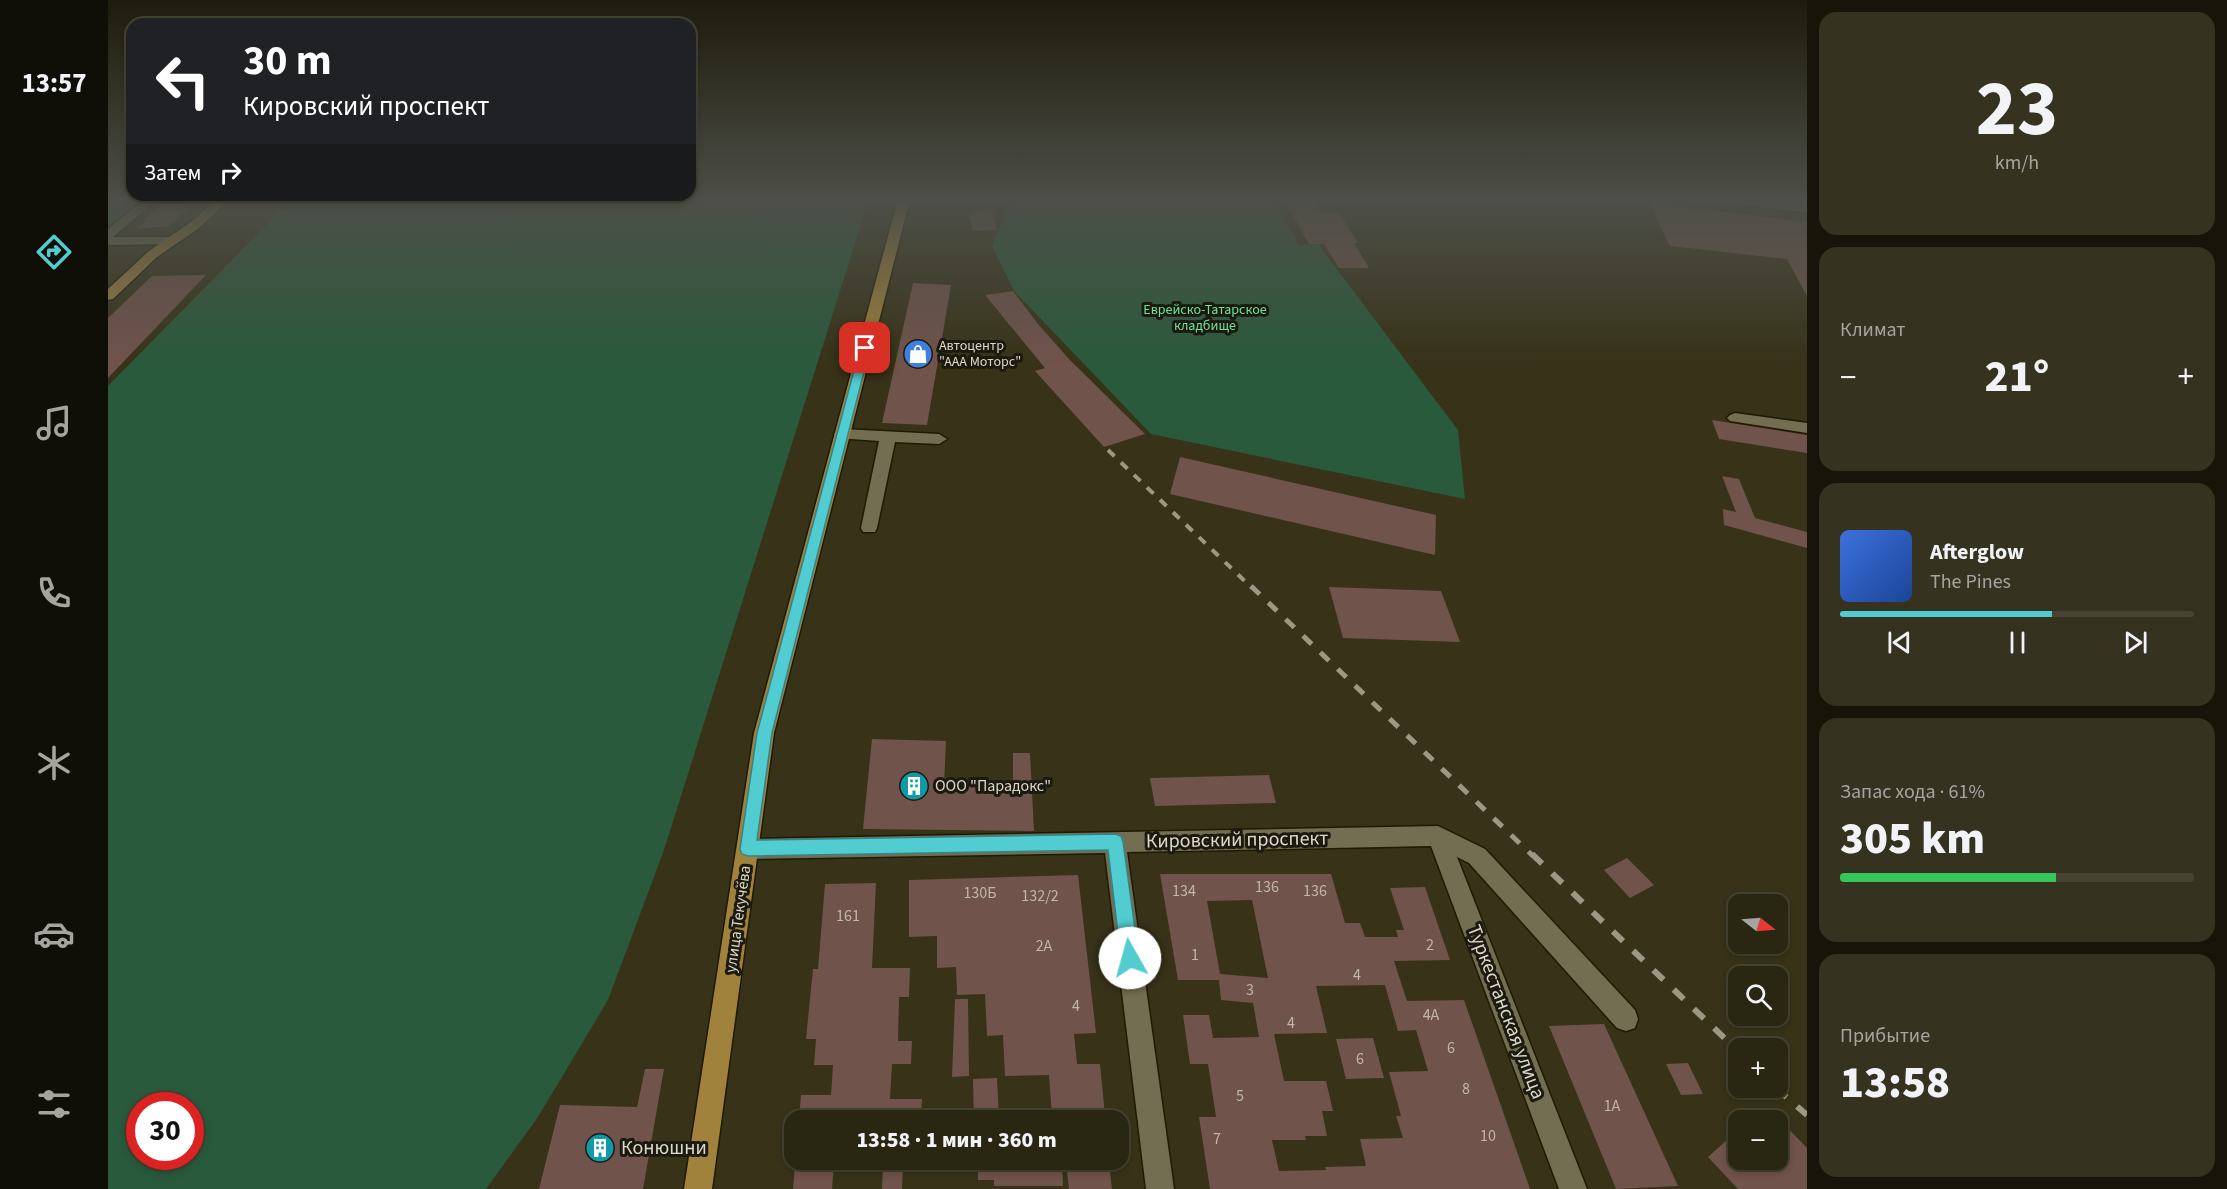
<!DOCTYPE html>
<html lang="ru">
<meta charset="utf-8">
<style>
:root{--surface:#292612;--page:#353220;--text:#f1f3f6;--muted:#a5a59f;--line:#454332;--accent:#51ccd1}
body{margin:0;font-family:"Source Sans 3",sans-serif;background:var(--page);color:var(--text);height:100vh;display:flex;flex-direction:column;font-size:22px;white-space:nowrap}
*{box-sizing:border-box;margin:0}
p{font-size:20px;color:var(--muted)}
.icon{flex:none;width:33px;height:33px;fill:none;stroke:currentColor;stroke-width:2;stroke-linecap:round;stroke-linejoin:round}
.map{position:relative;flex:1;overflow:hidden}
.details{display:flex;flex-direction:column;gap:12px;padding:12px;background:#17150a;width:420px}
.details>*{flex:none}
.top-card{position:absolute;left:18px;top:18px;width:570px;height:183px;border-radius:18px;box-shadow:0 3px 9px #0003,0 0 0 2px var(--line);background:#202124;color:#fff;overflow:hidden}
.needle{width:39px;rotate:107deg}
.buttons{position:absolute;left:1620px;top:894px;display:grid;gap:12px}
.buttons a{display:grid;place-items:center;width:60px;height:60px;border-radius:12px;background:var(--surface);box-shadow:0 3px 9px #0003,0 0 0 2px var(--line);font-size:30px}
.speed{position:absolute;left:18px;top:1092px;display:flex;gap:12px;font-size:30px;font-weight:700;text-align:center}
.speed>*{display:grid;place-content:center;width:78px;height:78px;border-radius:50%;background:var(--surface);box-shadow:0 3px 9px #0003,0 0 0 2px var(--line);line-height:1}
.speed .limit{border:9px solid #d22;background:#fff;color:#111}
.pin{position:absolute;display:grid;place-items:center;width:51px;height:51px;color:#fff;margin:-26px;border-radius:12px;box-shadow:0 3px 9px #0006}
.me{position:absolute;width:66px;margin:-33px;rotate:353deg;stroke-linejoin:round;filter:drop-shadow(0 0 4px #0008)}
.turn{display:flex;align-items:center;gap:21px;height:126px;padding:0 18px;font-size:27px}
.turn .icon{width:78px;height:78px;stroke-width:2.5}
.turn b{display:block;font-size:42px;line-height:51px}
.then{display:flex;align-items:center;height:57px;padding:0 18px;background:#0003;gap:12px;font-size:22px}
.big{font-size:45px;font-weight:800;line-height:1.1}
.details .widget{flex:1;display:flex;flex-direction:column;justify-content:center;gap:9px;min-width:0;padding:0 21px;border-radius:18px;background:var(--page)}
.details .dial{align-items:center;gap:0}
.dial b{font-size:78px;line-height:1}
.song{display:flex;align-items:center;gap:18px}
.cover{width:72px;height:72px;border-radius:9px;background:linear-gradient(135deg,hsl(220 70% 55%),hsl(220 70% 35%))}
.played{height:6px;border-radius:3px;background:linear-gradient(90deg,var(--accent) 60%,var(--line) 60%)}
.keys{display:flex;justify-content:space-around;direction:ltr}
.heat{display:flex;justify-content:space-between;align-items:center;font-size:33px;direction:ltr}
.charge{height:9px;border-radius:4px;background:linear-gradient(90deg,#34c759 61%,var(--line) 0)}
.trip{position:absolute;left:676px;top:1110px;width:345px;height:60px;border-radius:18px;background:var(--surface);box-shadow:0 3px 9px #0003,0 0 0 2px var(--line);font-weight:800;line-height:60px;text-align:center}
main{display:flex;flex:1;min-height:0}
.tab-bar{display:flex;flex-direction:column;width:108px;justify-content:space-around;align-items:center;background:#100f07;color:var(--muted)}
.tab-bar .icon{width:42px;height:42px}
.tab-bar .active{color:var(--accent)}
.tab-bar b{font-size:27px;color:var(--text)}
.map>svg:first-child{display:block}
.green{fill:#295a3b;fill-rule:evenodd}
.building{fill:#70534b;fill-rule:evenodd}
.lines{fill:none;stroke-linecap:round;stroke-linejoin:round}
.minor-casing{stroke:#1f1a02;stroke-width:3}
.major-casing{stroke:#1f1a02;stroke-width:3}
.minor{fill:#736d51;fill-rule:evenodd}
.major{fill:#a0823d;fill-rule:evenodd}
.rail-far2{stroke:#9b9884;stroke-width:4;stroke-dasharray:9 9;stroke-linecap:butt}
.rail-far1{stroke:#9b9884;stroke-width:5;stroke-dasharray:12 12;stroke-linecap:butt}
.rail{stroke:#9b9884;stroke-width:6;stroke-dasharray:14 14;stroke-linecap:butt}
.route{fill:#51ccd1;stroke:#358588;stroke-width:1.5}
.labels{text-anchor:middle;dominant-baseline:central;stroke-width:6;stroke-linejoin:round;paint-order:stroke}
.far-park-label{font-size:14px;fill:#6be398;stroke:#1c1a0f}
.far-poi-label{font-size:14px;fill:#dbd8c9;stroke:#1c1a0f;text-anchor:start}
.poi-label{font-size:16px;fill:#dbd8c9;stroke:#1c1a0f;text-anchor:start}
.near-number-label{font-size:16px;fill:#c0b7aa}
.street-label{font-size:16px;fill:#dbd8c9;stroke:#1c1a0f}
.near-street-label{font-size:20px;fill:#dbd8c9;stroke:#1c1a0f}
.near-poi-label{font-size:20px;fill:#dbd8c9;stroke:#1c1a0f;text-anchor:start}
</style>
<main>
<nav class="tab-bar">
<b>13:57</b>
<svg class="icon active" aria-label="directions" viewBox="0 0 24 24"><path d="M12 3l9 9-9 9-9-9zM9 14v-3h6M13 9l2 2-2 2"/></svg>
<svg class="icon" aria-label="music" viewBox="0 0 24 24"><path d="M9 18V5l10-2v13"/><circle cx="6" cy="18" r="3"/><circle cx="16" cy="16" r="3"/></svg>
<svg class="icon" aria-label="phone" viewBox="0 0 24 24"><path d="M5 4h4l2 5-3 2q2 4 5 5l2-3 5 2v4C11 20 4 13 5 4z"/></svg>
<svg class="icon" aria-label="climate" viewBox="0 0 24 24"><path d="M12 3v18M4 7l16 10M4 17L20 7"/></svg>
<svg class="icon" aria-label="car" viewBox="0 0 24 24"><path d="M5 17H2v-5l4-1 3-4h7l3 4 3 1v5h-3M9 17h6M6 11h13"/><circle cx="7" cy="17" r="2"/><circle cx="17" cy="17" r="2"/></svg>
<svg class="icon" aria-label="filters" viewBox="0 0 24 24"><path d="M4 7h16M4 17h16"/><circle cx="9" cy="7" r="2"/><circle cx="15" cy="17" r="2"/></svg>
</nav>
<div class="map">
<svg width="1699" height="1189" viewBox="0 0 1699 1189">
<rect width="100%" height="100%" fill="#373218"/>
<path class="green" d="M 184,199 L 761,199 L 556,850 L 500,1000 L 430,1117 L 378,1189 L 0,1189 L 0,386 ZM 32,1106 L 82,1106 L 82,1156 L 32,1156 Z
M 904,199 L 1167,199 L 1170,202 L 1166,203 L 1191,245 L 1210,244 L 1350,430 L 1357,499 L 1043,434 L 906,291 L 884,246 Z
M 15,200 L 25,200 L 31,204 L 0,228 L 0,207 Z"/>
<path class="building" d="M 68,199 L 93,199 L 59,227 L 29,228 L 40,220 L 36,220 L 54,204 Z
M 1176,199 L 1205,199 L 1214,213 L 1231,213 L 1250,243 L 1246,243 L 1261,268 L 1231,268 L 1216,244 L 1201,244 Z
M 1541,203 L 1699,222 L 1699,296 L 1679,259 L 1562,246 Z
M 884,210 L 889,230 L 865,231 L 860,211 Z
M 98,275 L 0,378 L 0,318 L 44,276 Z
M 805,283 L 843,285 L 819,425 L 774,423 Z
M 905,291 L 930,324 L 961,359 L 1037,434 L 996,447 L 927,371 L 937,368 L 877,295 Z
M 1604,420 L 1699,435 L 1699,453 L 1611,439 Z
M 1072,457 L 1328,515 L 1327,555 L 1062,494 Z
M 1614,476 L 1631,479 L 1647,518 L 1699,532 L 1699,548 L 1616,525 L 1615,509 L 1628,512 Z
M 1221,587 L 1333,591 L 1352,642 L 1235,638 Z
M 764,739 L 838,741 L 836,785 L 905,787 L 905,753 L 922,753 L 926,831 L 755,829 Z
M 1161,775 L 1168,803 L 1047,806 L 1042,778 Z
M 1519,858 L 1546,885 L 1522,898 L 1496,870 Z
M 1052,874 L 1223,874 L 1237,923 L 1252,923 L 1257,937 L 1290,937 L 1288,930 L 1296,930 L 1282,888 L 1317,887 L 1342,960 L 1286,961 L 1299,1001 L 1356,1000 L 1422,1189 L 1102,1189 L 1091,1117 L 1108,1117 L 1100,1064 L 1082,1064 L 1075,1015 L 1101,1015 L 1105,1038 L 1151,1037 L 1145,1003 L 1113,1000 L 1111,980 L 1070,980 ZM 1144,900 L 1160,978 L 1112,974 L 1099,901 ZM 1277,985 L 1290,1031 L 1308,1030 L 1320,1071 L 1281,1072 L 1293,1116 L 1288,1116 L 1295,1138 L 1252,1139 L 1258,1166 L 1217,1167 L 1218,1170 L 1171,1171 L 1164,1140 L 1198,1140 L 1197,1136 L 1219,1136 L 1214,1111 L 1225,1111 L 1218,1081 L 1176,1081 L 1166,1034 L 1219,1033 L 1208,986 Z
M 970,875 L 988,1033 L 966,1034 L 969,1064 L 992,1064 L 997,1115 L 944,1116 L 941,1075 L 897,1076 L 895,1035 L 879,1036 L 877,994 L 849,995 L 848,967 L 829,968 L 829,936 L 801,937 L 801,880 Z
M 768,883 L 764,968 L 802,968 L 801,997 L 791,997 L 790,1041 L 804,1041 L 803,1064 L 784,1064 L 782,1099 L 814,1099 L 813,1120 L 691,1120 L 693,1095 L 723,1095 L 725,1065 L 706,1065 L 708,1039 L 698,1039 L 705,969 L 710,969 L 717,884 Z
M 847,999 L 860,999 L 861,1076 L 844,1077 Z
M 1496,1024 L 1570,1186 L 1508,1189 L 1441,1026 Z
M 1265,1038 L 1276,1078 L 1238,1079 L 1228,1039 Z
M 1580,1063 L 1595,1094 L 1573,1095 L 1558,1064 Z
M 537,1069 L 556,1069 L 535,1189 L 431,1189 L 452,1105 L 529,1107 Z
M 889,1078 L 891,1120 L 866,1120 L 865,1079 Z
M 1670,1118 L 1699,1148 L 1699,1189 L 1630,1189 L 1600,1157 L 1630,1130 L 1630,1160 L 1670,1160 Z
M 870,1160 L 954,1160 L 955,1186 L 886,1186 L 886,1180 L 870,1180 Z
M 726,1164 L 724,1189 L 685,1189 L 687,1165 Z
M 775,1166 L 795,1166 L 794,1189 L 774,1189 Z
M 959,1172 L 1002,1172 L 1004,1189 L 961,1189 Z"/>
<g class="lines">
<g class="minor-casing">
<path id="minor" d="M 0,199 L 9,199 L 0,204 Z
M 37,199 L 50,199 L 5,237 L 63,237 L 69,241 L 67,244 L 0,245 L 0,229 Z
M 1609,199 L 1641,199 L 1699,205 L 1699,213 L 1615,202 Z
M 1627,413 L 1699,423 L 1699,433 L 1622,421 L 1619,418 L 1622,415 Z
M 734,429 L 831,434 L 839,439 L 831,444 L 787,442 L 769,528 L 767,532 L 755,532 L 753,528 L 771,441 L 729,438 L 726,434 L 729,430 Z
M 1330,826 L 1377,849 L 1527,1010 L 1530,1019 L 1527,1028 L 1518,1031 L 1509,1028 L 1361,863 L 1349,857 L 1479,1189 L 1451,1189 L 1323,846 L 1019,852 L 1066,1189 L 1038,1189 L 997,853 L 640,859 L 632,856 L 629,849 L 632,842 L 640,839 Z"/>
</g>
<g class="major-casing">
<path id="major" d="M 110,199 L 122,199 L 91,228 L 49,257 L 5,299 L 0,300 L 0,289 L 41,251 L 83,222 Z
M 790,199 L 802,199 L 666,733 L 604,1189 L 576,1189 L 646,733 Z"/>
</g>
<use href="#minor" class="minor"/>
<use href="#major" class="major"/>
<path class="rail-far2" d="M 1000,450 L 1144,588"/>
<path class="rail-far1" d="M 1143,586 L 1425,856"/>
<path class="rail" d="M 1424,854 L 1630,1051
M 1668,1088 L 1699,1115"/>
</g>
<linearGradient id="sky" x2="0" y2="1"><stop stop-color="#1e1c0d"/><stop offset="0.55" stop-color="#4d4f48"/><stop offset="1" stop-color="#4d4f48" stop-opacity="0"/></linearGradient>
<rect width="1699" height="365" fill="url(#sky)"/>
<path class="route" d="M 757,345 L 762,348 L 664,733 L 649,840 L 1007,834 L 1013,836 L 1015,842 L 1031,958 L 1029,964 L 1022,967 L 1016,964 L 1013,958 L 1000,850 L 640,856 L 634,854 L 632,849 L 649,733 L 752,348 Z"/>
<defs>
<g id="shop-disc" transform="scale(1.5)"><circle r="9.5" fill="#3f7fe0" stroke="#1c1a0f"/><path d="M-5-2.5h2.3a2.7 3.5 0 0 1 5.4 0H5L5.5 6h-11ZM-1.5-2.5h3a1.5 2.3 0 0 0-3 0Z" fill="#fff"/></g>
<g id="building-disc" transform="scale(1.5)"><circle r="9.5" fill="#0f9aa8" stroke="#1c1a0f"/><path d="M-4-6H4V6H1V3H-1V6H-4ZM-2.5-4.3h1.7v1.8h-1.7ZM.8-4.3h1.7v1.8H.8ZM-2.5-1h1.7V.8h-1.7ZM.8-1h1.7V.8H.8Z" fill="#fff"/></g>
</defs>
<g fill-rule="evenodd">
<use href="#shop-disc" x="810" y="354"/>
<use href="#building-disc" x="806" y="786"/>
<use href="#building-disc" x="492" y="1148"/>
</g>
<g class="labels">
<g class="far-park-label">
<text x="1097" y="310">Еврейско-Татарское<tspan x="1097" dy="16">кладбище</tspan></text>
</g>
<g class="far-poi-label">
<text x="831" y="346">Автоцентр<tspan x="831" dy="16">"ААА Моторс"</tspan></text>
</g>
<g class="poi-label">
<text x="827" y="786">ООО "Парадокс"</text>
</g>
<g class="near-number-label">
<text x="1159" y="887">136</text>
<text x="1076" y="891">134</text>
<text x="1207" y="891">136</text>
<text x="872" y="893">130Б</text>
<text x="932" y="896">132/2</text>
<text x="740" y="916">161</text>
<text x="1322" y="945">2</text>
<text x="936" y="946">2А</text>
<text x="1087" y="955">1</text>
<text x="1249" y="975">4</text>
<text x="1142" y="990">3</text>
<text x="968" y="1006">4</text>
<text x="1323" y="1015">4А</text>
<text x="1183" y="1023">4</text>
<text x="1343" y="1048">6</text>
<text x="1252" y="1059">6</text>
<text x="1358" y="1089">8</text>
<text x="1132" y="1096">5</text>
<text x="1504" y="1106">1А</text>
<text x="1380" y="1136">10</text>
<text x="1109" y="1139">7</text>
</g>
<g class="street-label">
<text transform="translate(630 919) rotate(-82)">улица Текучёва</text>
</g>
<g class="near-street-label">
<text transform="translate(1129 840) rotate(-1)">Кировский проспект</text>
<text transform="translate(1398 1012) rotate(69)">Туркестанская улица</text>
</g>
<g class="near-poi-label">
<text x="513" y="1148">Конюшни</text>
</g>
</g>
</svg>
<div class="buttons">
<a><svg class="needle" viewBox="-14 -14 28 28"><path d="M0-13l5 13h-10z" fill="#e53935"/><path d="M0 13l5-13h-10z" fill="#a5a59f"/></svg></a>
<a><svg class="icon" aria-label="search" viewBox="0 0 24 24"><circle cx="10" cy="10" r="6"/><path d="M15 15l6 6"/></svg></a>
<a>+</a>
<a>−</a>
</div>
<div class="speed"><div class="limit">30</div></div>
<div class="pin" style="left:757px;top:348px;background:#d93025"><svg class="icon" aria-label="arrive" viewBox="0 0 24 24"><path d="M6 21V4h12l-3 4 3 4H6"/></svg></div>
<svg class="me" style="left:1022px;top:958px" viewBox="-20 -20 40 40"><circle r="19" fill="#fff"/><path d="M0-13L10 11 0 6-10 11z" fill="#51ccd1"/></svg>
<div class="trip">13:58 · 1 мин · 360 m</div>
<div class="top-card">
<div class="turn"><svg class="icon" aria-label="left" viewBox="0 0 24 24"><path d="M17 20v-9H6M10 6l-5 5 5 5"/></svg><div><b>30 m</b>Кировский проспект</div></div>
<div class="then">Затем<svg class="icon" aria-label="right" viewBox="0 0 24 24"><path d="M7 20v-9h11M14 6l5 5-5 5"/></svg></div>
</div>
</div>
<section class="details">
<div class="widget dial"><b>23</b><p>km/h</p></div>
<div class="widget"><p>Климат</p>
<div class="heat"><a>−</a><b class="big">21°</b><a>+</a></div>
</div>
<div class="widget">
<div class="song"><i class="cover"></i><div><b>Afterglow</b><p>The Pines</p></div></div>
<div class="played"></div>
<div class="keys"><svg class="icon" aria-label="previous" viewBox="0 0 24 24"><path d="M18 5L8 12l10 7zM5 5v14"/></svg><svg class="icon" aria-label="pause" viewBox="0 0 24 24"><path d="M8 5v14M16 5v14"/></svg><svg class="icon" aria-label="next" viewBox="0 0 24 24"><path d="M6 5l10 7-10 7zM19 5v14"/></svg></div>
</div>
<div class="widget"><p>Запас хода · 61%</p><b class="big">305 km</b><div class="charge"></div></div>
<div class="widget"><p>Прибытие</p><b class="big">13:58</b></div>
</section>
</main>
